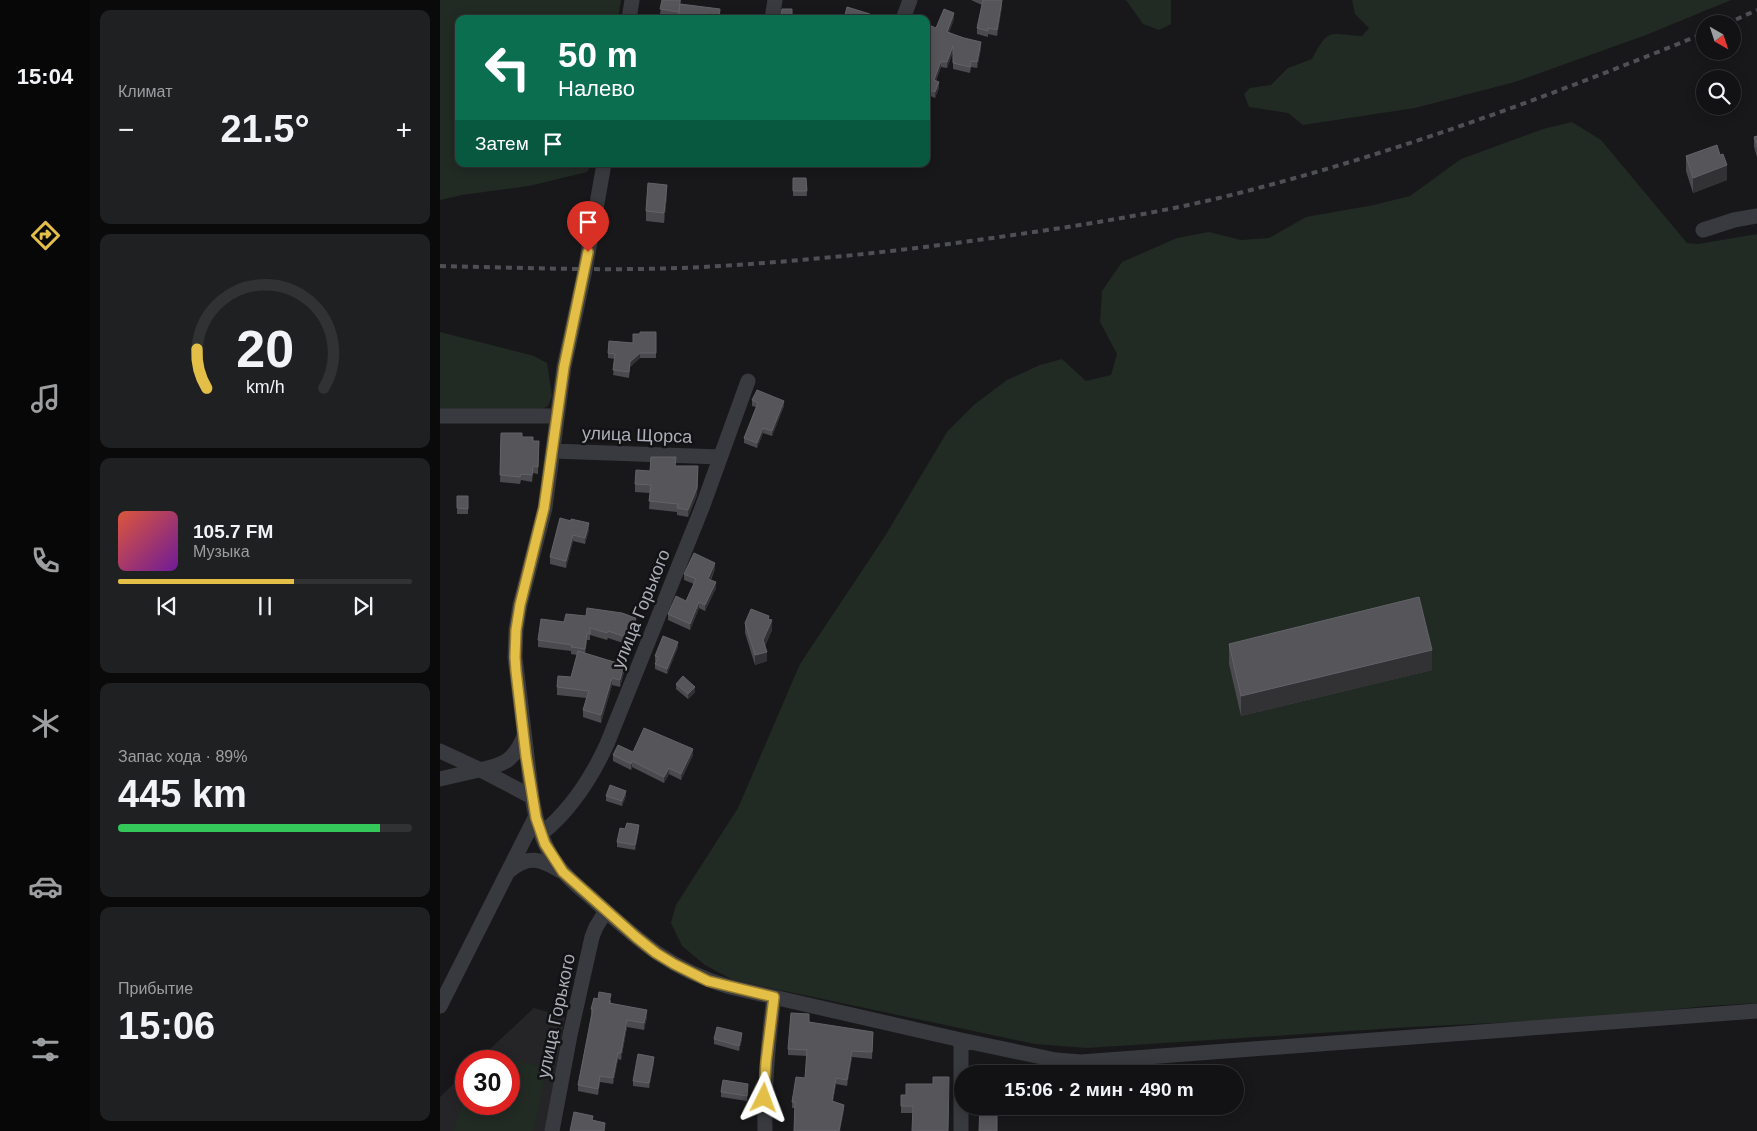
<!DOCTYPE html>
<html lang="ru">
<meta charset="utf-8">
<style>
:root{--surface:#121214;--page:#1f2022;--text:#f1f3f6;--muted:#9c9ea0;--line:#313234;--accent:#e3bf47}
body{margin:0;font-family:Helvetica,sans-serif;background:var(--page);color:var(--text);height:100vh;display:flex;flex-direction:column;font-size:19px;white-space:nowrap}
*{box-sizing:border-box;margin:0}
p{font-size:16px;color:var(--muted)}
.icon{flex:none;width:28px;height:28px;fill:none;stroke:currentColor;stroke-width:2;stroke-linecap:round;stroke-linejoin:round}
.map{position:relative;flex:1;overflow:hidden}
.sheet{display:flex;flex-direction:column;gap:10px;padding:10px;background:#0a0a0b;width:350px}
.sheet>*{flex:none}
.banner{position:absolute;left:15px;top:15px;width:475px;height:152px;border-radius:10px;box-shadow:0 2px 12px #0003,0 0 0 1px var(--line);background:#0b6e4f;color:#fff;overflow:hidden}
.needle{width:32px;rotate:141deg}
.buttons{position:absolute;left:1256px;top:15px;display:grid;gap:10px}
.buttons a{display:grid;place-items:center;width:45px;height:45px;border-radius:50%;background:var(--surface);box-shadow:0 2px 12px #0003,0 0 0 1px var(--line);font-size:25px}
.speed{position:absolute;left:15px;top:1050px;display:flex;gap:10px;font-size:25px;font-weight:700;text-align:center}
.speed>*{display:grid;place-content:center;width:65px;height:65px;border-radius:50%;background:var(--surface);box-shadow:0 2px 12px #0003,0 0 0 1px var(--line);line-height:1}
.speed .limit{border:8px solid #d22;background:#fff;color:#111}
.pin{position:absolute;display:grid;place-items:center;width:42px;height:42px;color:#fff;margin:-51px -21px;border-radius:50% 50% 50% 0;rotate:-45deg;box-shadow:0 0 5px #0007}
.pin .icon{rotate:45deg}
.me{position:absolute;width:55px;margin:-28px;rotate:3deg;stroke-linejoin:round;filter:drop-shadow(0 0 4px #0008)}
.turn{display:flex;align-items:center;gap:18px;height:105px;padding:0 20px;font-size:22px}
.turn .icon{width:65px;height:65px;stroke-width:2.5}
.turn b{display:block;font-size:35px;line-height:42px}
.then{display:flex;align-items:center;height:48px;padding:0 20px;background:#0003;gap:10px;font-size:19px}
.big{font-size:38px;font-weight:700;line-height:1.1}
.sheet .tile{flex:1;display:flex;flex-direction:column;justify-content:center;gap:8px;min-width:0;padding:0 18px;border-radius:10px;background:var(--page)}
.sheet .dial{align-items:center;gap:0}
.dial svg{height:130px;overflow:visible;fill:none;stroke:var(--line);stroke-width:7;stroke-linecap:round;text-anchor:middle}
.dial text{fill:var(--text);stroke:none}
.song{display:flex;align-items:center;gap:15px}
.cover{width:60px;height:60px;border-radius:8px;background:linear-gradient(135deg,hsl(10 70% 55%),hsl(280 70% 35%))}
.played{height:5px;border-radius:2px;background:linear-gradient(90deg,var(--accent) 60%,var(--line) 60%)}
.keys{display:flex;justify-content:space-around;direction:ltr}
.heat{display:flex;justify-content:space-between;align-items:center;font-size:28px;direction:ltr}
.charge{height:8px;border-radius:4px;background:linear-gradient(90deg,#34c759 89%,var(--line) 0)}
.trip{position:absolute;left:514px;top:1065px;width:290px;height:50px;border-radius:25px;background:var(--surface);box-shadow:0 2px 12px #0003,0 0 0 1px var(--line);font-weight:700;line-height:50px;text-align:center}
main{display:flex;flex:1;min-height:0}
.menu{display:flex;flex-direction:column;width:90px;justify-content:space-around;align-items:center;background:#070708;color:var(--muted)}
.menu .icon{width:35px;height:35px}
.menu .on{color:var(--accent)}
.menu b{font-size:22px;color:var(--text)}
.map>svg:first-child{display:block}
.built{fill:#252427}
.green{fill:#222a24}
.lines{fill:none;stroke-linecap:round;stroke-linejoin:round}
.minor{stroke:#393a3f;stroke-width:15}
.rail{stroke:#4f5056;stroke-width:4;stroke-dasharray:6 5;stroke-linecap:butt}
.wall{fill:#4a4a4f}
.shaded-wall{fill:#323235}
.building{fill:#55555a;stroke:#626369}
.route-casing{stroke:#947c2e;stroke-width:12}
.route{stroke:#e3bf47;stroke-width:9}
.labels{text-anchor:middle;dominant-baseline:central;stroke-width:5;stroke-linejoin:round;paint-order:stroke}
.street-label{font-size:18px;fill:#acaeb9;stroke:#131315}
</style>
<main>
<nav class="menu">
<b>15:04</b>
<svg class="icon on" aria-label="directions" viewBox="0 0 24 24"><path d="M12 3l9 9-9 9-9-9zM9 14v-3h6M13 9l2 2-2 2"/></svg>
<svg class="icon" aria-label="music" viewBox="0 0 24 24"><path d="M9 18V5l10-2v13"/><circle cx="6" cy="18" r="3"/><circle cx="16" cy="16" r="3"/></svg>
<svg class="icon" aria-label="phone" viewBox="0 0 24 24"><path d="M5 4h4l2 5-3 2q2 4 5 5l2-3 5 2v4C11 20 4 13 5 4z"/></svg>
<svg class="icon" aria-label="climate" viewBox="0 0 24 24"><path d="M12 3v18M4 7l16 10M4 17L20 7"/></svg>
<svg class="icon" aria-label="car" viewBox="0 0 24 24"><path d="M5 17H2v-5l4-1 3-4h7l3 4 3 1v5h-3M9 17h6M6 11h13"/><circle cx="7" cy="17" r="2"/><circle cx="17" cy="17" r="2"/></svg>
<svg class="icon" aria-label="filters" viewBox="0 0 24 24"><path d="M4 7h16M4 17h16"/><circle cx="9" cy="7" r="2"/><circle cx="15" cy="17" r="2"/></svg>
</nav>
<section class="sheet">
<div class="tile"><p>Климат</p>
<div class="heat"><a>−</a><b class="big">21.5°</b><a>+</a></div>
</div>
<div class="tile dial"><svg viewBox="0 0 100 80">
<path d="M14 69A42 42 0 1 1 86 69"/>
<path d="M14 69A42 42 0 0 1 8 45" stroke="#e3bf47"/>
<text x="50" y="56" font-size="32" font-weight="700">20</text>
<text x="50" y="72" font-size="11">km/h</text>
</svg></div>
<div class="tile">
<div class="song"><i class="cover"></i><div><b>105.7 FM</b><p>Музыка</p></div></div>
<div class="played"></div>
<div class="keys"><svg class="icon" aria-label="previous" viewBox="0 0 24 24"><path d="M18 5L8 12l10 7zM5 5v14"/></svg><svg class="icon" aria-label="pause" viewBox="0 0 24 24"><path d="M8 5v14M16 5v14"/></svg><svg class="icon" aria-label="next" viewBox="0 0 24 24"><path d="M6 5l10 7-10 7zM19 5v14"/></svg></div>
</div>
<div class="tile"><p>Запас хода · 89%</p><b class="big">445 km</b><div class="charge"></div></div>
<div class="tile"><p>Прибытие</p><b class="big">15:06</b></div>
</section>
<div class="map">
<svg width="1317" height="1131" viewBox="0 0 1317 1131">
<rect width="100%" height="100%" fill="#18181a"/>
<path class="built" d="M 94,1008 L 125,1017 L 105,1131 L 0,1131 L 0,1097 L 26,1072 L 26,1104 L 69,1104 L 69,1061 L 37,1061 Z"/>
<path class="green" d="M 0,0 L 181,0 L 178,19 L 19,19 L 19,164 L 152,164 L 147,172 L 89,186 L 22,195 L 0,200 Z
M 686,0 L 731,0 L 731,24 L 719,30 L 703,24 Z
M 912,0 L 1291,0 L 1206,35 L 1075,82 L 975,108 L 863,125 L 848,113 L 809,107 L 804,94 L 810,88 L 831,85 L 848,68 L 872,59 C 889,27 888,34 922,36 L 929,28 L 915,14 Z
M 1132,122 L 1161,140 L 1247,243 L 1258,244 L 1317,234 L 1317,1003 L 1267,1006 L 1140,1019 L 971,1027 L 647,1048 L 595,1044 L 293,980 L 265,965 L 242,946 L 231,923 L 236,905 L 298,808 L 360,664 L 445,536 L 507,432 L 535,404 L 567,380 L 600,365 L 622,359 L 646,381 L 671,375 L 677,354 L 660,322 L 662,291 L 682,262 L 737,238 L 769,232 L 801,240 L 829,238 L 866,217 L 934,205 L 970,196 L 1021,159 L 1103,129 Z
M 0,332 L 94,356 L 107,363 L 112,396 L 108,406 L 99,411 L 0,410 Z
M 61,1057 L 107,1068 L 94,1131 L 13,1131 L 26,1093 L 26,1104 L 69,1104 L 69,1061 L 60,1061 Z"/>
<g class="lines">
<path class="minor" d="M 189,19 L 192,0
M 332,19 L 335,0
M 463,19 L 470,0
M 164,164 L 145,270 L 124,367 L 105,508 L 80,605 L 76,630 L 75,657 L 92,797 C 96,821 102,844 117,864 C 127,879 143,890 156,902 C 200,942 231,970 290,987 L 521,1040 L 616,1060 L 641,1062 L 1317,1011
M 1263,230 L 1294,220 L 1317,216
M 0,416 L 117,416
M 113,451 L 280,457
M 0,751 L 41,770 L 92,797
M 0,779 C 13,776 26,773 39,770 C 64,765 74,761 84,736
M 101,834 C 131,810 151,779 167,744 L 262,508 L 308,381
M 68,872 C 88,854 101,859 121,871
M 0,1006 L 95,818
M 112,1131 L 130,1035 L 152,937 L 156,927 L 166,911
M 325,1131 C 324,1086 328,1042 334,997
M 521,1131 L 521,1040"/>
<path class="rail" d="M 1286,24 L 1317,10
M 0,266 C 93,268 187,272 280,266 C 376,260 471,250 566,236 C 652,224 738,210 822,187 C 973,147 1120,92 1265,33"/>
</g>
<path class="wall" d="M 222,0 L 241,0 L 240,4 L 280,14 L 280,19 L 238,19 L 238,17 L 220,14 Z
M 531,0 L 562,0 L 562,6 L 557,36 L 548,34 L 548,37 L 537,34 L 537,28 L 542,5 Z
M 514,19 L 509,32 L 541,48 L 537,68 L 531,67 L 530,73 L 513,69 L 513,52 L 507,68 L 501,67 L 496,81 L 499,88 L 495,98 L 486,94 L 486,31 L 496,28 Z
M 1317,136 L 1317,157 L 1314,147 L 1314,137 Z
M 1246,156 L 1287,180 L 1253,193 L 1246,171 Z
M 353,178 L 366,178 L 367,196 L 353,196 Z
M 227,195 L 224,223 L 206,221 L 206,211 Z
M 216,332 L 216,358 L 200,358 L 190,367 L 189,378 L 173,375 L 175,359 L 168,358 L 168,353 L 193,343 L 200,334 Z
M 312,400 L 344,406 L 332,436 L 323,433 L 317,448 L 304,443 L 304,438 L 316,407 L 312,406 Z
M 61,433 L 82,437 L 93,441 L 99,441 L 98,474 L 93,473 L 92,482 L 81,480 L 80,484 L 60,482 Z
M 236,466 L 258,473 L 257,495 L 248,517 L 237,515 L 237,512 L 209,509 L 210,493 L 195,492 L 195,484 L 210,471 Z
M 17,496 L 28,496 L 28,514 L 17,514 Z
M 120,518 L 149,530 L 145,544 L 133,541 L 126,568 L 110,564 L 110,557 Z
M 275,569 L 271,580 L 276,588 L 265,611 L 259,608 L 250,630 L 228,620 L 228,614 L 246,601 L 254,584 L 244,580 L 244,574 Z
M 329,619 L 332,630 L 325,646 L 327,661 L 315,665 L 305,633 L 305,623 Z
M 124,622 L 196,624 L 189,645 L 168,638 L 167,640 L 150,635 L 150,640 L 147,640 L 145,653 L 184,672 L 180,687 L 172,685 L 161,723 L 143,717 L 143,710 L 146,698 L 117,695 L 117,687 L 131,677 L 137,655 L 131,654 L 131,651 L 98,647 L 98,640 Z
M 789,644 L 992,670 L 801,716 L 789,664 Z
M 238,647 L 227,674 L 215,669 L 215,664 L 216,661 L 215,661 L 215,656 Z
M 236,684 L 255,692 L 248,699 L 236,689 Z
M 193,752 L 253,755 L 241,780 L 229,774 L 224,783 L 192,767 L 191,770 L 173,761 L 173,755 Z
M 166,796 L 186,796 L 182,806 L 166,801 Z
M 199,830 L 195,850 L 177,847 L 177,842 Z
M 171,1000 L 171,1003 L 207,1017 L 204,1030 L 187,1027 L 181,1060 L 178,1059 L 173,1084 L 160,1082 L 158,1095 L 138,1091 L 138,1085 L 151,1015 L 151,1009 Z
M 369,1022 L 433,1038 L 432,1059 L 412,1057 L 407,1086 L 396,1084 L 393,1101 L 404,1111 L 352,1108 L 352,1102 L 365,1078 L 367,1056 L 348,1055 L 348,1049 Z
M 274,1039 L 302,1039 L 299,1051 L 274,1044 Z
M 214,1062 L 209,1088 L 193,1086 L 193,1081 Z
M 509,1077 L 473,1113 L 461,1113 L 461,1095 L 466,1095 L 493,1084 Z
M 308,1089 L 307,1101 L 281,1097 L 281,1092 Z"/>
<path class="shaded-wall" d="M 562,0 L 562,6 L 557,36 L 557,30 Z
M 514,13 L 514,19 L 507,38 L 507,32 Z
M 541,42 L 541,48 L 537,68 L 537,62 Z
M 513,46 L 513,52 L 507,68 L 507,62 Z
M 501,61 L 501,67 L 494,86 L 494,80 Z
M 499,82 L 499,88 L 495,98 L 495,92 Z
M 1287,165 L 1287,180 L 1253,193 L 1253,178 Z
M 227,185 L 227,195 L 224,223 L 224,213 Z
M 200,353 L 200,358 L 190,367 L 189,378 L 190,362 Z
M 344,401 L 344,406 L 332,436 L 332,431 Z
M 323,428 L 323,433 L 317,448 L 317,443 Z
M 258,466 L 257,495 L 248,517 L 248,510 Z
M 149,523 L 149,530 L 145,544 L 145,538 Z
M 133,535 L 133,541 L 126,568 L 126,561 Z
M 275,563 L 275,569 L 268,585 L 268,579 Z
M 276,582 L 276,588 L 265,611 L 265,605 Z
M 259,602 L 259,608 L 250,630 L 250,624 Z
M 196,618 L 196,624 L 189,645 L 189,638 Z
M 332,620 L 332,630 L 323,650 L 323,640 Z
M 147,633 L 147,640 L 145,656 L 145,649 Z
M 238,642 L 238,647 L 227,674 L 227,669 Z
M 992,650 L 992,670 L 801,716 L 801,696 Z
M 327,652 L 327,661 L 315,665 L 315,655 Z
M 184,665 L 184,672 L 180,687 L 180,680 Z
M 172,678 L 172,685 L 161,723 L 161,715 Z
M 255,687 L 255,692 L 248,699 L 248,694 Z
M 253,749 L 253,755 L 241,780 L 241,774 Z
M 192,761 L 192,767 L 191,770 L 191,764 Z
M 229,768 L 229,774 L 224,783 L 224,777 Z
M 186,791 L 186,796 L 182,806 L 182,801 Z
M 199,825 L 199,830 L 195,850 L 195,845 Z
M 207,1010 L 207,1017 L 204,1030 L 204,1023 Z
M 187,1020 L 187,1027 L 181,1060 L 181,1053 Z
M 302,1033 L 302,1039 L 299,1051 L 299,1046 Z
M 412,1051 L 412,1057 L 407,1086 L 407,1080 Z
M 178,1053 L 178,1059 L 173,1084 L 173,1078 Z
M 214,1057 L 214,1062 L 209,1088 L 209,1083 Z
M 160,1076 L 160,1082 L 158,1095 L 158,1089 Z
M 396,1078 L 396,1084 L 392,1107 L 392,1101 Z
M 404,1105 L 404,1111 L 400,1131 L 399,1131 Z"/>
<path class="building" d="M 222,0 L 240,0 L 239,12 L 220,9 Z
M 543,0 L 562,0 L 557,30 L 548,28 L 548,31 L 537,28 Z
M 240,4 L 280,9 L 279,19 L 238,19 Z
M 407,7 L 430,14 L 429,19 L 404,19 Z
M 342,9 L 352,9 L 352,19 L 340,19 Z
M 504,9 L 514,13 L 507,32 L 524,38 L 541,42 L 537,62 L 531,61 L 530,67 L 513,63 L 513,46 L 507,62 L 501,61 L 494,80 L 499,82 L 495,92 L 486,89 L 486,31 L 489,25 L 496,28 Z
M 1317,136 L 1317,147 L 1314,137 Z
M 1277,145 L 1280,155 L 1283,154 L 1287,165 L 1253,178 L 1246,156 Z
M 353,178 L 366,178 L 367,191 L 353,191 Z
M 208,183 L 227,185 L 224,213 L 206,211 Z
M 200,332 L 216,332 L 216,353 L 200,353 L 190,362 L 189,372 L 173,370 L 175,354 L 168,353 L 169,341 L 193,343 L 193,334 L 200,334 Z
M 317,390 L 344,401 L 332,431 L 323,428 L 317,443 L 304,438 L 318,403 L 312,400 Z
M 61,433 L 82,433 L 82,437 L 93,437 L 93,441 L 99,441 L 98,467 L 93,466 L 92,475 L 81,474 L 80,477 L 60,475 Z
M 211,457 L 236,457 L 235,466 L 258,466 L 257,488 L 248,510 L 237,508 L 238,504 L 209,501 L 211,485 L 195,484 L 196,470 L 210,471 Z
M 17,496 L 28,496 L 28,509 L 17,508 Z
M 120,518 L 131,521 L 131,519 L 149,523 L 145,538 L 133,535 L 126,561 L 110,557 Z
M 254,553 L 275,563 L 268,579 L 276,582 L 265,605 L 259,602 L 250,624 L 228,614 L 236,596 L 246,601 L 256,579 L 244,574 Z
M 979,597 L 992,650 L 801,696 L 789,644 Z
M 147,608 L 182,613 L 196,618 L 189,638 L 168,631 L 167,633 L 150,628 L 150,634 L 147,633 L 145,649 L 131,647 L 132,645 L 98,640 L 101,619 L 124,622 L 126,614 L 146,616 Z
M 311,609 L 329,616 L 328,619 L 332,620 L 323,640 L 327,652 L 315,655 L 305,623 Z
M 223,636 L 238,642 L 227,669 L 215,664 L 218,657 L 215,656 Z
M 138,651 L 184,665 L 180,680 L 172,678 L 161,715 L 143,710 L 149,691 L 117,687 L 118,676 L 131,677 Z
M 243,676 L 255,687 L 248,694 L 236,684 Z
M 204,728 L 253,749 L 241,774 L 229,768 L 224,777 L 192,761 L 191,764 L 173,755 L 178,745 L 193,752 Z
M 170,785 L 186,791 L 182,801 L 166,796 Z
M 187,823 L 199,825 L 195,845 L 177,842 L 180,828 L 185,829 Z
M 159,992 L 171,994 L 169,1003 L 207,1010 L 204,1023 L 187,1020 L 181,1053 L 178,1053 L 173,1078 L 160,1076 L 158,1089 L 138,1085 L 153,1009 L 151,1009 L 154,998 L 158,999 Z
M 351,1013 L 369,1014 L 369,1022 L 433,1032 L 432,1052 L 412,1051 L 407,1080 L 396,1078 L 392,1101 L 404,1105 L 399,1131 L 354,1131 L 355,1102 L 352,1102 L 356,1077 L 365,1078 L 367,1050 L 348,1049 Z
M 277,1027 L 302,1033 L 299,1046 L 274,1039 Z
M 198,1054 L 214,1057 L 209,1083 L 193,1081 Z
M 555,1068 L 567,1069 L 567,1074 L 555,1074 Z
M 493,1077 L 509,1077 L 508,1131 L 472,1131 L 473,1106 L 461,1106 L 461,1095 L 466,1095 L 466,1084 L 493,1084 Z
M 283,1080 L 308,1084 L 307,1096 L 281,1092 Z
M 540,1106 L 557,1106 L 557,1131 L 539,1131 Z
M 134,1112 L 153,1116 L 152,1120 L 165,1123 L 164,1131 L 130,1131 Z"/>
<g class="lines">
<g class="route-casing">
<path id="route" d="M 148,252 L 124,367 L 104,508 L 80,605 L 76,630 L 75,657 L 76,671 L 86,756 L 96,818 L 105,844 L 123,872 L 196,937 L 216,953 L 234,964 L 268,981 L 334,997 L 326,1062 L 324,1098"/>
</g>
<use href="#route" class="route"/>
</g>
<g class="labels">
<g class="street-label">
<text transform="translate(197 435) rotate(2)">улица Щорса</text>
<text transform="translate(201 609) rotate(-68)">улица Горького</text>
<text transform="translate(116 1016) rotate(-78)">улица Горького</text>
</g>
</g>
</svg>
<div class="buttons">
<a><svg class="needle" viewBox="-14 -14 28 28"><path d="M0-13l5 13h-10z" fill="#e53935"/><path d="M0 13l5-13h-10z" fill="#9c9ea0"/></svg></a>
<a><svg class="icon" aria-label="search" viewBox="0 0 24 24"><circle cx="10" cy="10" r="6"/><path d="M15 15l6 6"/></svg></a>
</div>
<div class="speed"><div class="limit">30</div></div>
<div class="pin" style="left:148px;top:252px;background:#d93025"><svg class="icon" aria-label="arrive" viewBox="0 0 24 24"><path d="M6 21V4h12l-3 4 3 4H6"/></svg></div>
<svg class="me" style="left:324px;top:1098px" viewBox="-20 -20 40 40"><path d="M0-17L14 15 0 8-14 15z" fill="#e3bf47" stroke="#fff" stroke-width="4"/></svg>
<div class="trip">15:06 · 2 мин · 490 m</div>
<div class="banner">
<div class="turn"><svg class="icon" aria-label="left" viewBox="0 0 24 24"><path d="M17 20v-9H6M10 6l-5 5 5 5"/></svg><div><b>50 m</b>Налево</div></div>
<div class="then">Затем<svg class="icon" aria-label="arrive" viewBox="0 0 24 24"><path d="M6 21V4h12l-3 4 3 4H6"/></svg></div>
</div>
</div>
</main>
